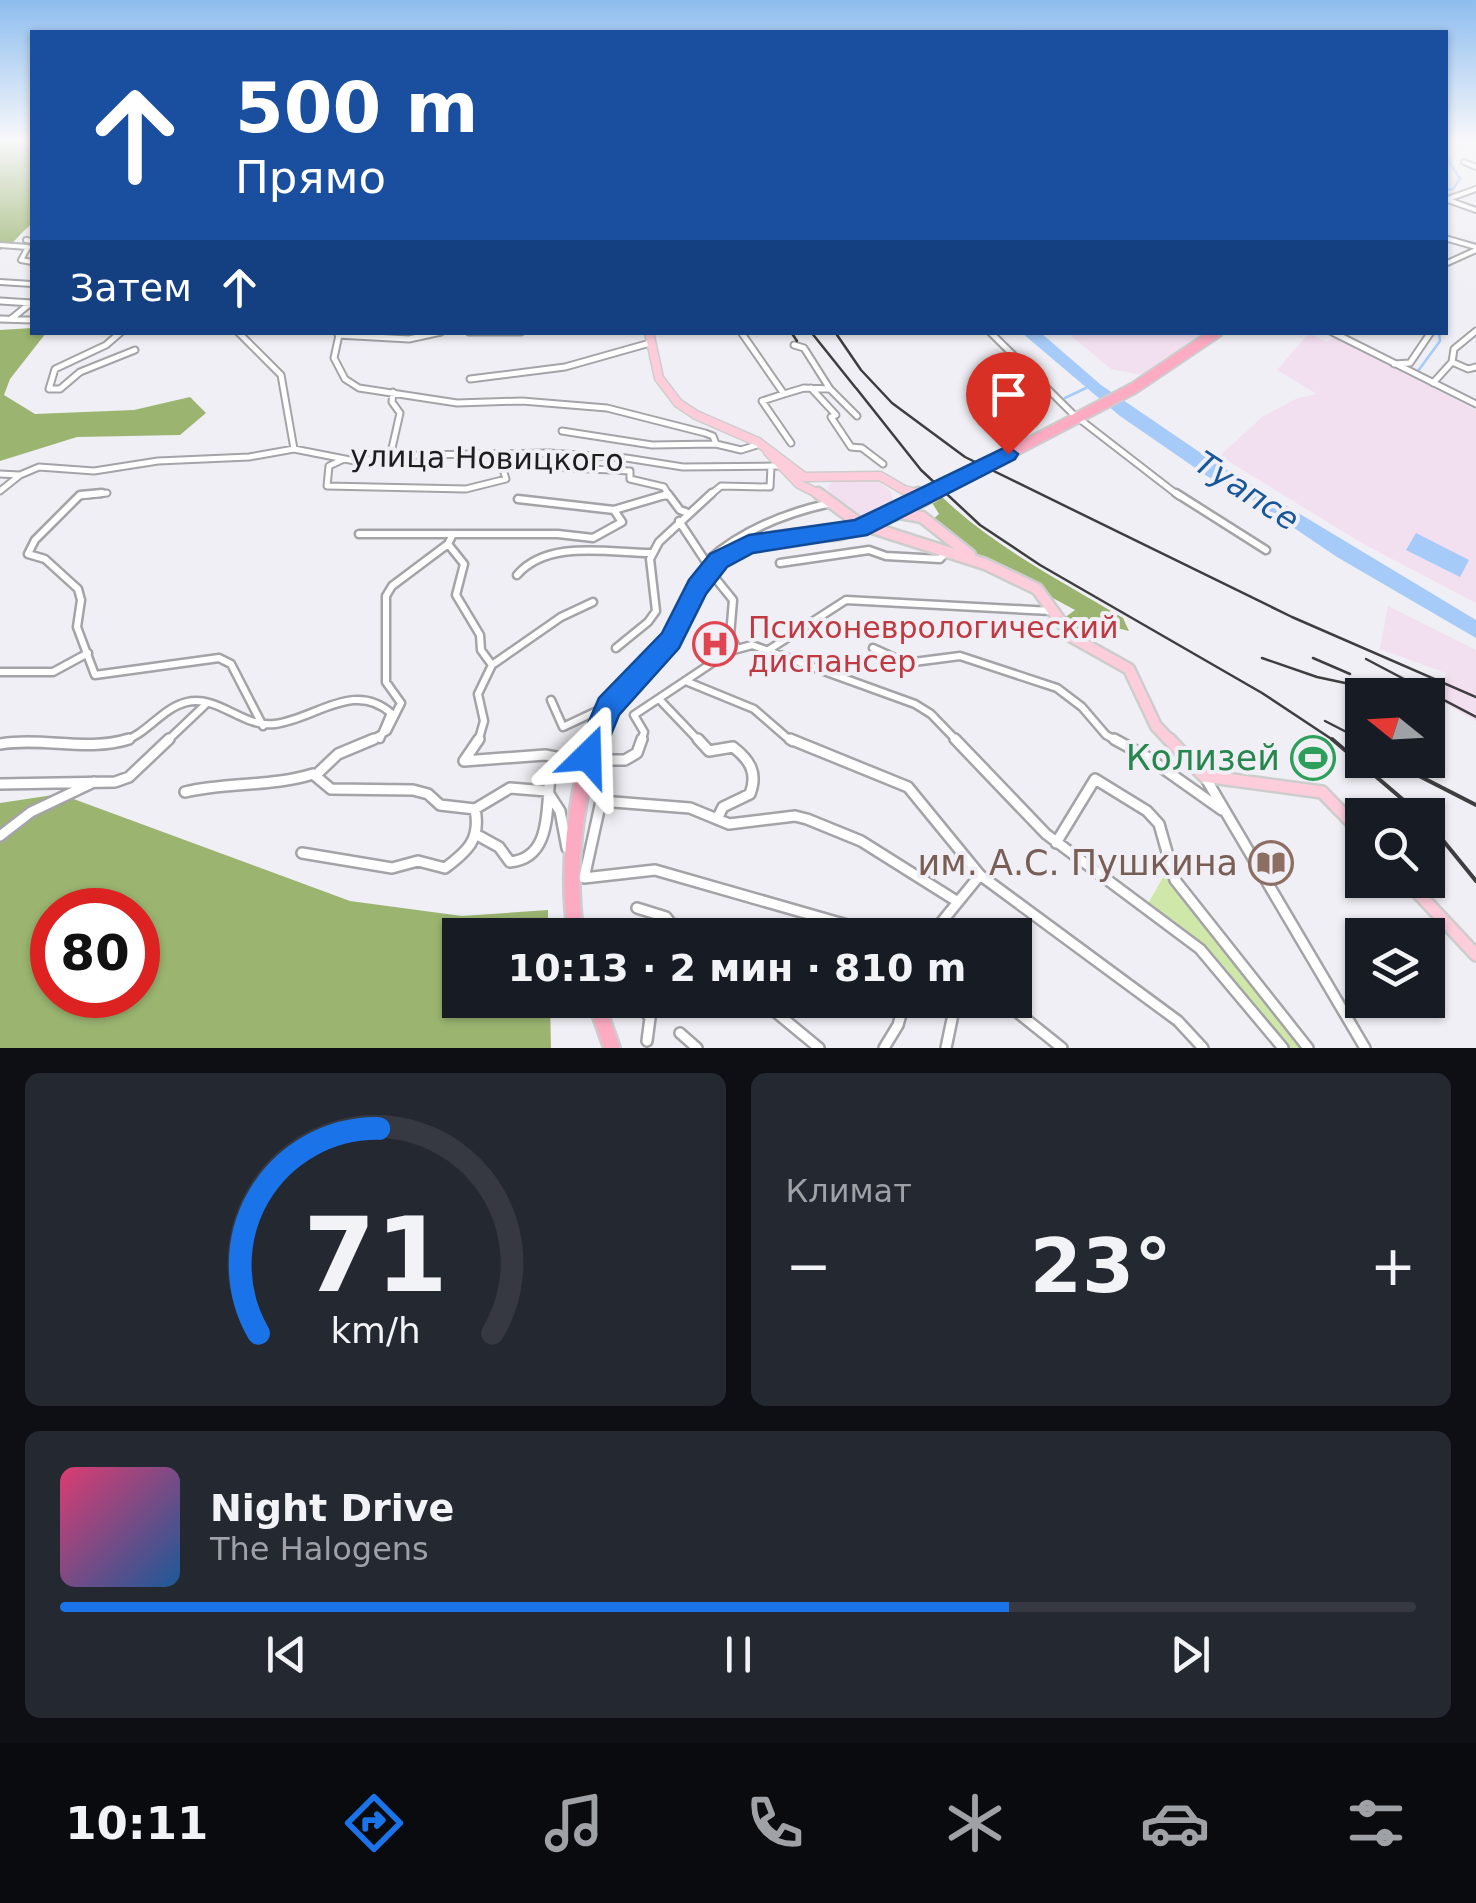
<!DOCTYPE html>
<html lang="ru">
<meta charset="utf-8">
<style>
:root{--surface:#171b24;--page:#242831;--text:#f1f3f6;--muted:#9ea1a6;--line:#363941;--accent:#1a73e8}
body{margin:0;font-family:"DejaVu Sans",sans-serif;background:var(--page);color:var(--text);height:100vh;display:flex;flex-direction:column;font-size:38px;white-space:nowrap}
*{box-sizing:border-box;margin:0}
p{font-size:32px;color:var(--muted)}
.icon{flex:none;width:55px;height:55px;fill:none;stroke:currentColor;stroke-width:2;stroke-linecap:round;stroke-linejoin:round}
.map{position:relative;height:1048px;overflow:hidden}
.details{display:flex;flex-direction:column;gap:25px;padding:25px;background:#0d0f14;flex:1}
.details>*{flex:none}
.top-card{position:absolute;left:30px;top:30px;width:1418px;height:305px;border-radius:0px;box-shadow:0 2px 8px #0004;background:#1a4fa0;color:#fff;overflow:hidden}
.needle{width:65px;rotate:288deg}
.buttons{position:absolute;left:1345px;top:678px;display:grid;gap:20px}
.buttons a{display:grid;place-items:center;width:100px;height:100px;border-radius:0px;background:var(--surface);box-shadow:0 2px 8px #0004;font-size:50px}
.speed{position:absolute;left:30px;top:888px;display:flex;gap:20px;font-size:50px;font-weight:700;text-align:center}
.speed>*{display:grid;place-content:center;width:130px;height:130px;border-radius:50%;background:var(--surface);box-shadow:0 2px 8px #0004;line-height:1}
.speed .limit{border:15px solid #d22;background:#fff;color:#111}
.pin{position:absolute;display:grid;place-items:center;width:85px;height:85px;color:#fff;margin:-102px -42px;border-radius:50% 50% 50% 0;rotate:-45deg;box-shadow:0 0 10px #0007}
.pin .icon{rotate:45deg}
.me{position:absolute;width:110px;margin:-55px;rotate:22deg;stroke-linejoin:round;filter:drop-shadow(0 0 8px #0008)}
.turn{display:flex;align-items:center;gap:35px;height:210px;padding:0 40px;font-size:45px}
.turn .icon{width:130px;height:130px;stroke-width:2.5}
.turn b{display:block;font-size:70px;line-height:85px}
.then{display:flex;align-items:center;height:95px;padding:0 40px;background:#0003;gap:20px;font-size:38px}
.big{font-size:75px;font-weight:700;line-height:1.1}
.details .tile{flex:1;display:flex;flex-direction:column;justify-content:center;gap:15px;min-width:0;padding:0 35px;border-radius:15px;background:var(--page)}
.details .dial{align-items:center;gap:0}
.dial svg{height:260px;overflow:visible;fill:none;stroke:var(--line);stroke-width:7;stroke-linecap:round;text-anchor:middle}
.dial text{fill:var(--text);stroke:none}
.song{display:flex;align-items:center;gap:30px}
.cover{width:120px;height:120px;border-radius:15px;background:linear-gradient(135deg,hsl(340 70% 55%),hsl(210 70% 35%))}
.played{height:10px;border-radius:5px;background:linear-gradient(90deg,var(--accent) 70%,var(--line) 70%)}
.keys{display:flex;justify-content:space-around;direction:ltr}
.heat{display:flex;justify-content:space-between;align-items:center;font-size:55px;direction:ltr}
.details .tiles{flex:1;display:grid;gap:25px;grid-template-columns:1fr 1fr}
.tile:last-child{grid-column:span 2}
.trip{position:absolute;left:442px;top:918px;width:590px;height:100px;border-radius:0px;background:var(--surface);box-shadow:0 2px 8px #0004;font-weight:700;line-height:100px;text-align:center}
.menu{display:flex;height:160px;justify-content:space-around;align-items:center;background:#090b0e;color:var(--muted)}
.menu .icon{width:70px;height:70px}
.menu .active{color:var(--accent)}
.menu b{font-size:45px;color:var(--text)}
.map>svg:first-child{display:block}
.industrial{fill:#f2dff0}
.green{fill:#cfe8a9}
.forest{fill:#9bb571;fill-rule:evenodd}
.water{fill:#a6cbf9}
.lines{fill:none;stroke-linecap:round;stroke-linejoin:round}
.stream{stroke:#a6cbf9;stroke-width:2.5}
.minor-far3-casing{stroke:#a4a3a8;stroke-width:8}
.minor-far2-casing{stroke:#a4a3a8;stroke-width:9}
.minor-far1-casing{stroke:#a4a3a8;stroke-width:11}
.minor-casing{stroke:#a4a3a8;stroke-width:14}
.major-far2-casing{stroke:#cdcdce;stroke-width:11}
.major-far1-casing{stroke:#cdcdce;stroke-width:15}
.major-casing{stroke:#cdcdce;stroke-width:16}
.highway-far2-casing{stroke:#cdcdce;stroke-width:14}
.highway-far1-casing{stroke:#cdcdce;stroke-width:18}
.highway-casing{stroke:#cdcdce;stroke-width:20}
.minor-far3{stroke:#fff;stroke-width:4}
.minor-far2{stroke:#fff;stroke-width:5}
.minor-far1{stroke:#fff;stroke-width:6}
.minor{stroke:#fff;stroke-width:9}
.major-far2{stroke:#fecddb;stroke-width:8}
.major-far1{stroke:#fecddb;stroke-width:10}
.major{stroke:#fecddb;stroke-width:11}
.highway-far2{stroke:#fdabc3;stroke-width:10}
.highway-far1{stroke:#fdabc3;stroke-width:12}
.highway{stroke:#fdabc3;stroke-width:15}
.rail-far1{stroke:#3e3d40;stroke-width:2.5}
.rail{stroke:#3e3d40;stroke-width:4}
.minor-bridge-casing{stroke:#a4a3a8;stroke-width:14;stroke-linecap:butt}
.highway-bridge-far1-casing{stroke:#cdcdce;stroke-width:14;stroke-linecap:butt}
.highway-bridge-casing{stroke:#cdcdce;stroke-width:18;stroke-linecap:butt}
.minor-bridge{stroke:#fff;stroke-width:9}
.highway-bridge-far1{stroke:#fdabc3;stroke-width:10}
.highway-bridge{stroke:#fdabc3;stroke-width:12}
.route{fill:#1a73e8;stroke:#114b97;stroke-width:2.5}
.labels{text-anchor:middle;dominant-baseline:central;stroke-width:8;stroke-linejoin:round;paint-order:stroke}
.street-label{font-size:30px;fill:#1d1c1e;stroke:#f0eff5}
.health-label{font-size:30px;fill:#be3a42;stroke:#f0eff5;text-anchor:start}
.water-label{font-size:32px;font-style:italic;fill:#18569a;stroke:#f0eff5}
.near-leisure-label{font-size:35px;fill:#27864d;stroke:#f0eff5;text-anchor:end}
.near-education-label{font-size:35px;fill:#785e54;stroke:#f0eff5;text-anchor:end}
</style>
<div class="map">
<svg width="1476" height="1048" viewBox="0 0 1476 1048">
<rect width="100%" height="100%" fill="#f0eff5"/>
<path class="industrial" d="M 1068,333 L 1213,333 L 1141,375 L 1111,369 Z
M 1309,333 L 1327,342 L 1335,337 L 1476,410 L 1476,603 L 1360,542 L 1220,456 L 1262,417 L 1298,398 L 1317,394 L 1277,370 Z
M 876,479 L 891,492 L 893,502 L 861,519 L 837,501 L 827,488 L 832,482 Z
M 1388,606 L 1476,650 L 1476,721 L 1434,697 L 1446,673 L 1380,649 Z"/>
<path class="green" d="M 1166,872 L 1170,881 L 1303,1048 L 1284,1048 L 1209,957 L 1146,907 Z"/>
<path class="forest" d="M 0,140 L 32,140 L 32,224 C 19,233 15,245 0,250 Z
M 32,328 L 32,332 L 46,333 L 10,379 L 4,395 L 35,414 L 134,410 L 190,397 L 206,413 L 180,435 L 77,437 L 0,461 L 0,330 Z
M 940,495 C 992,546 1060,580 1123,618 L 1129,631 L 1088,621 L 1071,633 L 1060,621 L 1075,610 L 960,548 L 932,520 L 939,514 L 931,501 Z
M 60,794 L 350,901 L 462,916 L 548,910 L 548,935 L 460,935 L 460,1000 L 550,1000 L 551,1048 L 0,1048 L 0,803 ZM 52,910 L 138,910 L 138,995 L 52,995 Z"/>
<path class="water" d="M 1022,333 L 1041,333 L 1101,385 L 1217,464 L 1476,620 L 1476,638 L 1337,557 L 1254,501 L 1207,476 L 1120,416 Z
M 1416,533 L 1469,560 L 1460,577 L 1406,550 Z"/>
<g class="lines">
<path class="stream" d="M 1445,155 L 1460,179 L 1453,189 L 1445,190
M 1418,371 L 1440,341 L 1439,332
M 1065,398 L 1086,388
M 1217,464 L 1221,459"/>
<g class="minor-far3-casing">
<path id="minor-far3" d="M 1464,162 L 1476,167
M 1445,200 L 1476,189
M 1448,200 L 1476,210
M 1445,238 L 1476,247
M 26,240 L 32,241
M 0,245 L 28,247 L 21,260 L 32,262
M 1445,264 L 1476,250
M 0,282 L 32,284"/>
</g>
<g class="minor-far2-casing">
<path id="minor-far2" d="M 0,301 L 32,303
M 0,319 L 32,320
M 11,319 L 32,302
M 121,332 L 106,345 L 55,369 L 49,389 L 60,389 L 80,372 L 135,350
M 238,332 L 281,375 L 294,449
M 469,332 L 521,332
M 741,332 L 784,394 L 762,401 L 791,443
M 990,332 L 1073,414 L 1179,496
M 1332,332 L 1476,404
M 338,335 L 409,339 L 441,332
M 339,335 L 334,358 L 345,379 L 359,388 L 457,403 L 522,401 L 607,408 L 705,433 L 713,436 L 716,444 L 741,450 L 760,444
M 794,345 L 804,348 L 830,389 L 857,416
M 1452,362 L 1468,369 L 1476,367
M 1394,364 L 1410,363 L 1431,332
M 470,379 L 565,367 L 650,343
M 1433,383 L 1452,362 L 1454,349 L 1476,331
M 811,388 L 836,415 L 831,417 L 851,447 L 862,448 L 883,464
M 784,394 L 804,388 L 830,389
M 562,431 L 652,445 L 716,444
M 549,454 L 551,467 L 630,471 L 630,479 L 664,487 L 668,494
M 390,457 L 400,413 L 392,402 L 393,392
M 344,459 L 329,466 L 327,486 L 466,489 L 506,479 L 501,463 L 507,454
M 0,474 L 19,475
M 0,491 L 20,475 L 39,467 L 94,471 L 158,461 L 249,457 L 294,449 L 355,461 L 419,455 L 549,453 L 626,458 L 683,467 L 778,466
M 79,496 L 107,493
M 662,496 L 669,496
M 709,496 L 721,486 L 770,487 L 771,466"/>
</g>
<g class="minor-far1-casing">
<path id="minor-far1" d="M 102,493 L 80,495 L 35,540 L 28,554 L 45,559 L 78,589 L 81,600 L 77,627 L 95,675 L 219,658 L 231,664 L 263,726
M 1176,493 L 1266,550
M 518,499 L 614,510 L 668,494 L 680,510 L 688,513
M 679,521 L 706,562 C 742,530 784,513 831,503
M 359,534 L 558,534 L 593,538 L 622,522 L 614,510
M 448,544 L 464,564 L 456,595 L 480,635 L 481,650 L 492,665 L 478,694 L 484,721 L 478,742
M 780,563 L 869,550 L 886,556 L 940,559 L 946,552
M 517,575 C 548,539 609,553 651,553
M 716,579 L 733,600 L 730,636 L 737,648
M 616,648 L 648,622 L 656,611 L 650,559 L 659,542 L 712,493
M 873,648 L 906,663 L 960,656 L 1057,688 L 1082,707 L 1106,735 L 1119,742
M 767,651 L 846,600 L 1051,611
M 492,665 L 561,617 L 593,602
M 0,672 L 53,672 L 88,653
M 688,682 L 754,709 L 792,742
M 659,699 L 700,742
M 551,700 L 563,727 L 597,711 L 605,713
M 12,742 L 55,742
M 122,742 C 147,734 162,708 187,702 C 219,695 243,728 275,724 C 315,719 354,680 391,713 L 380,739
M 166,742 L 205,705
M 368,742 L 387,731 L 401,703 L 386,682 L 386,596 L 392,586 L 448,544 L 453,534
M 641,742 L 644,732 L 634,715 L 730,651 L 752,645 L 915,704 L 931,714 L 958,742"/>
</g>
<g class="minor-casing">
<path id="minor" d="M 479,739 L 464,761 L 545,755 L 572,760
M 698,739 L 709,751 L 733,747 C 750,760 758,773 750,794 L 723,807 L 717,819
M 790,739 L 908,787 L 980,875 L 1178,1021 L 1203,1048
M 955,739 L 1046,834 L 1200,949 L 1283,1048
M 1114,739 L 1147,757 L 1222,810
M 0,744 C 43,737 88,752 129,739
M 600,760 L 625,760 L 637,753 L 642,739
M 317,774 L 338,754 L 374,739
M 1205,777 L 1365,1048
M 0,784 L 115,782 L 129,777 L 169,739
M 185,792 C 228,782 271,787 313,774 L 331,789 L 413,790 L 428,794 L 440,805 L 475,809 L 510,788 L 547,791 L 560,811 L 567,848
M 0,836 L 31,812 L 94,782
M 479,836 L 499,847 L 510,862 C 552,858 546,809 550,777 L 567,761
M 1056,843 L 1095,779 L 1147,811 L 1159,824 L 1175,880 L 1308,1048
M 302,853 L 392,868 L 418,861 L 445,868 C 468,851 481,839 475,809
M 637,908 L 666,917 L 680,935
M 882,935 L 655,870 L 584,878 L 601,801 L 690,808 L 729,824 L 795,816 L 807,819 L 861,841 L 958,902
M 931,935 L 980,875
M 637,1000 L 650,1018 L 647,1041
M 761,1000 L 819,1048
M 1002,1000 L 1062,1048
M 680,1033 L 697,1048
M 884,1048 L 898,1025 L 905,1000
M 946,1048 L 956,1000"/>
</g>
<g class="major-far2-casing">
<path id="major-far2" d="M 649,332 L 659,378 L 678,403 L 696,415 L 758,442 L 804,477 L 880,476 L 904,490 L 925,495
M 768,452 L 799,484 L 823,496"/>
</g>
<g class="major-far1-casing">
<path id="major-far1" d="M 818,493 L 860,524 L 985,564 L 1037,589 L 1072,637 L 1129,669 L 1156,726 L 1171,742
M 918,493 L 925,495
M 900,513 L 922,517 L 970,555"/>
</g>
<g class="major-casing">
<path id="major" d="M 1169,739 L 1204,776 L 1322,792 L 1362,833
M 1406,880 L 1476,955"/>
</g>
<g class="highway-far2-casing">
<path id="highway-far2" d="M 1008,454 L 1134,388 L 1217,332
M 928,496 L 932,494"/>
</g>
<g class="highway-far1-casing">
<path id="highway-far1" d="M 895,513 L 932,494
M 593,742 C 606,702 636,681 662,650 C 679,630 687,606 700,583 C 729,535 790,537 839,533"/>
</g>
<g class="highway-casing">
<path id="highway" d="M 576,935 C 566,871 575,801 594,739
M 595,1000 L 612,1048"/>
</g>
<use href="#minor-far3" class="minor-far3"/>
<use href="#minor-far2" class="minor-far2"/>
<use href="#minor-far1" class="minor-far1"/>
<use href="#minor" class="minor"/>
<use href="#major-far2" class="major-far2"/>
<use href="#major-far1" class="major-far1"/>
<use href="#major" class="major"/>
<use href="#highway-far2" class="highway-far2"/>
<use href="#highway-far1" class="highway-far1"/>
<use href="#highway" class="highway"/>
<path class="rail-far1" d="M 791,332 L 797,341
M 811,332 L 855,387
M 835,332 L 861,370 L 892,403 L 965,457 L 1292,617 L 1476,697
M 856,388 L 921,470 L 980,525 L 1040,565 L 1262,693 L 1336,742
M 1262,658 L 1317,677 L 1401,695
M 1313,658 L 1350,674
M 1366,659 L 1476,717
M 1325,721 L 1362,740"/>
<path class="rail" d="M 1332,739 L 1421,815
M 1388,760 L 1476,805
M 1428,822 L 1476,881"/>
<g class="minor-bridge-casing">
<path id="minor-bridge" d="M 572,760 L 600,760"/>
</g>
<g class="highway-bridge-far1-casing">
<path id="highway-bridge-far1" d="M 932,494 L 1008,454"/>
</g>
<g class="highway-bridge-casing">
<path id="highway-bridge" d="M 839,533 L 895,513"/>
</g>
<use href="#minor-bridge" class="minor-bridge"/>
<use href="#highway-bridge-far1" class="highway-bridge-far1"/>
<use href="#highway-bridge" class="highway-bridge"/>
</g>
<linearGradient id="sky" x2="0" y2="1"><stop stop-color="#8dbdef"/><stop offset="0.49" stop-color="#f8f8fa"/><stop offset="1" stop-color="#f8f8fa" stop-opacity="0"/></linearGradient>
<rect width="1476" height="287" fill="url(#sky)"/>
<path class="route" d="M 1008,446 L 1018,454 L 1015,459 L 867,535 L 753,553 L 727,567 L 706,594 L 679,648 L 619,715 L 598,766 L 588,770 L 578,766 L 574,756 L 599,698 L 662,633 L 689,580 L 710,554 L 749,535 L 855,520 Z"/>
<defs>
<g id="hospital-ring" transform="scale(2.25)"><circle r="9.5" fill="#f0eff5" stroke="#e0444e" stroke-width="1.5"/><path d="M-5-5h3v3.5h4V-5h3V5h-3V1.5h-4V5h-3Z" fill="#e0444e"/></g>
<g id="stadium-ring" transform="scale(2.25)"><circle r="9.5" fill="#f0eff5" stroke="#2e9e5b" stroke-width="1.5"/><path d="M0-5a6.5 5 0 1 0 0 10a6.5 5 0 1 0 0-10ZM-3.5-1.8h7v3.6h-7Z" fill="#2e9e5b"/></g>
<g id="library-ring" transform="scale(2.25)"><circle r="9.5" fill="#f0eff5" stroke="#8d6e63" stroke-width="1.5"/><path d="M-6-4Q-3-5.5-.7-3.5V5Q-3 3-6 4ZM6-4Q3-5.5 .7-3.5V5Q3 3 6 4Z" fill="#8d6e63"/></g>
</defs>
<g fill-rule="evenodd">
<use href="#hospital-ring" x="715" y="644"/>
<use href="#stadium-ring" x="1313" y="758"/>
<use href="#library-ring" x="1271" y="863"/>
</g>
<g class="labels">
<g class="street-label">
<text transform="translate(487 458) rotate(1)">улица Новицкого</text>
</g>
<g class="health-label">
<text x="748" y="627">Психоневрологический<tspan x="748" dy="34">диспансер</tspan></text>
</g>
<g class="water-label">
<text transform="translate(1247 491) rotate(33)">Туапсе</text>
</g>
<g class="near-leisure-label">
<text x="1280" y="758">Колизей</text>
</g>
<g class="near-education-label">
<text x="1238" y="863">им. А.С. Пушкина</text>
</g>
</g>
</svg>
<div class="buttons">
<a><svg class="needle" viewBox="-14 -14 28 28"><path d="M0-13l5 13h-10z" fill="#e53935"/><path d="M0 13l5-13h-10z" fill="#9ea1a6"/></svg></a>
<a><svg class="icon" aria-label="search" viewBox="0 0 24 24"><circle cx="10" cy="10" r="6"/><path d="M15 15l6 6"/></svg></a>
<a><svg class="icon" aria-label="layers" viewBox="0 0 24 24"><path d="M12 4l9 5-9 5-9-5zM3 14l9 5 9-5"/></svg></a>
</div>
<div class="speed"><div class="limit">80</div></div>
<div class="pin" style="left:1008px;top:454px;background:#d93025"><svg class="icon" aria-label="arrive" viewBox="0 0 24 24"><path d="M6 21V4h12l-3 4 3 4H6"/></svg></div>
<svg class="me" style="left:588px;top:756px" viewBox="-20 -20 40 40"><path d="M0-17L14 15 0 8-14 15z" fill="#1a73e8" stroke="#fff" stroke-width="4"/></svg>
<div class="trip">10:13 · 2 мин · 810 m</div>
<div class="top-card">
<div class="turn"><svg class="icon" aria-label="ahead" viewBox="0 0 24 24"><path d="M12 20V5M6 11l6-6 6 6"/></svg><div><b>500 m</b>Прямо</div></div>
<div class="then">Затем<svg class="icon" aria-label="ahead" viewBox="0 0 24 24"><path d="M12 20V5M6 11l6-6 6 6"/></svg></div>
</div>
</div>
<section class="details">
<div class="tiles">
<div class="tile dial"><svg viewBox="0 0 100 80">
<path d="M14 69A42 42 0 1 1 86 69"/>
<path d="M14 69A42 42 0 0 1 51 6" stroke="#1a73e8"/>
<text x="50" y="56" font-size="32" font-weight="700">71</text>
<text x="50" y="72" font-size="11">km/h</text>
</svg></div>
<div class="tile"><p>Климат</p>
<div class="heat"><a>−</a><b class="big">23°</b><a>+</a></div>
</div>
<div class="tile">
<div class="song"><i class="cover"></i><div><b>Night Drive</b><p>The Halogens</p></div></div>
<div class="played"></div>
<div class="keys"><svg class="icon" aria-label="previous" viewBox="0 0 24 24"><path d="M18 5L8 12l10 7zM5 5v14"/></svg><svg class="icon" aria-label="pause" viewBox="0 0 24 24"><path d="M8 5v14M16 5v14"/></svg><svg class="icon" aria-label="next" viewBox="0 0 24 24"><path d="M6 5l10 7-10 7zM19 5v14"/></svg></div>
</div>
</div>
</section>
<nav class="menu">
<b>10:11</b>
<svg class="icon active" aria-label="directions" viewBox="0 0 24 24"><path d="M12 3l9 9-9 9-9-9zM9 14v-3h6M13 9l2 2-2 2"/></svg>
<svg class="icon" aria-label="music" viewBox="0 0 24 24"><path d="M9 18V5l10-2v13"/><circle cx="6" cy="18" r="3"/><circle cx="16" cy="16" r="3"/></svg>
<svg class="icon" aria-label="phone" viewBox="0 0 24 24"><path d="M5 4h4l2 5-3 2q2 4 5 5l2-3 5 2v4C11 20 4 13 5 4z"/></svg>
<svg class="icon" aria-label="climate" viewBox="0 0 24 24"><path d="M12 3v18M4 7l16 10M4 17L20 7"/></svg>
<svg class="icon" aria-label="car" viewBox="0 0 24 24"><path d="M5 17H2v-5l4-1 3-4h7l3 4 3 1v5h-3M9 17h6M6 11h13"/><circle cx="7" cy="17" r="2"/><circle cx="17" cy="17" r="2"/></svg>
<svg class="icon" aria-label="filters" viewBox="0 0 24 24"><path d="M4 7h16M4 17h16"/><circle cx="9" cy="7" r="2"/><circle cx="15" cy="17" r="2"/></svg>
</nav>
